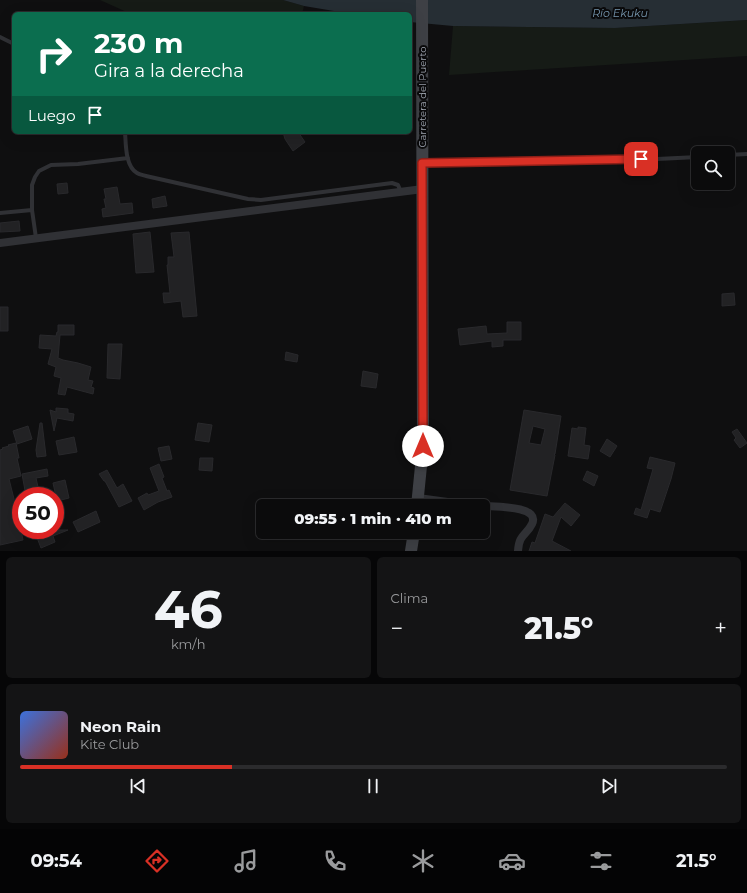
<!DOCTYPE html>
<html lang="es">
<meta charset="utf-8">
<style>
:root{--surface:#0b0b0c;--page:#141415;--text:#f1f3f6;--muted:#9a9b9d;--line:#2b2b2d;--accent:#d93025}
body{margin:0;font-family:Montserrat,sans-serif;background:var(--page);color:var(--text);height:100vh;display:flex;flex-direction:column;font-size:15px;white-space:nowrap}
*{box-sizing:border-box;margin:0}
p{font-size:13px;color:var(--muted)}
.icon{flex:none;width:22px;height:22px;fill:none;stroke:currentColor;stroke-width:2;stroke-linecap:round;stroke-linejoin:round}
.map{position:relative;height:551px;overflow:hidden}
.drawer{display:flex;flex-direction:column;gap:6px;padding:6px;background:#060607;flex:1}
.drawer>*{flex:none}
.banner{position:absolute;left:12px;top:12px;width:400px;height:122px;border-radius:6px;box-shadow:0 4px 16px #0002,0 0 0 1px var(--line);background:#0b6e4f;color:#fff;overflow:hidden}
.fabs{position:absolute;left:691px;top:146px;display:grid;gap:8px}
.fabs a{display:grid;place-items:center;width:44px;height:44px;border-radius:6px;background:var(--surface);box-shadow:0 4px 16px #0002,0 0 0 1px var(--line);font-size:20px}
.speed{position:absolute;left:12px;top:487px;display:flex;gap:8px;font-size:20px;font-weight:700;text-align:center}
.speed>*{display:grid;place-content:center;width:52px;height:52px;border-radius:50%;background:var(--surface);box-shadow:0 4px 16px #0002,0 0 0 1px var(--line);line-height:1}
.speed .limit{border:6px solid #d22;background:#fff;color:#111}
.pin{position:absolute;display:grid;place-items:center;width:34px;height:34px;color:#fff;margin:-17px;border-radius:8px;box-shadow:0 2px 6px #0006}
.me{position:absolute;width:44px;margin:-22px;rotate:0deg;stroke-linejoin:round;filter:drop-shadow(0 0 3px #0008)}
.turn{display:flex;align-items:center;gap:14px;height:84px;padding:0 16px;font-size:18px}
.turn .icon{width:52px;height:52px;stroke-width:2.5}
.turn b{display:block;font-size:28px;line-height:34px}
.then{display:flex;align-items:center;height:38px;padding:0 16px;background:#0003;gap:8px;font-size:15px}
.big{font-size:30px;font-weight:800;line-height:1.1}
.drawer .card{flex:1;display:flex;flex-direction:column;justify-content:center;gap:6px;min-width:0;padding:0 14px;border-radius:6px;background:var(--page)}
.drawer .dial{align-items:center;gap:0}
.dial b{font-size:52px;line-height:1}
.song{display:flex;align-items:center;gap:12px}
.cover{width:48px;height:48px;border-radius:6px;background:linear-gradient(135deg,hsl(220 70% 55%),hsl(10 70% 35%))}
.played{height:4px;border-radius:2px;background:linear-gradient(90deg,var(--accent) 30%,var(--line) 30%)}
.keys{display:flex;justify-content:space-around;direction:ltr}
.heat{display:flex;justify-content:space-between;align-items:center;font-size:22px;direction:ltr}
.drawer .tiles{flex:1;display:grid;gap:6px;grid-template-columns:1fr 1fr}
.card:last-child{grid-column:span 2}
.trip{position:absolute;left:256px;top:499px;width:234px;height:40px;border-radius:6px;background:var(--surface);box-shadow:0 4px 16px #0002,0 0 0 1px var(--line);font-weight:800;line-height:40px;text-align:center}
.tab-bar{display:flex;height:64px;justify-content:space-around;align-items:center;background:#040405;color:var(--muted)}
.tab-bar .icon{width:28px;height:28px}
.tab-bar .active{color:var(--accent)}
.tab-bar b{font-size:18px;color:var(--text)}
.map>svg:first-child{display:block}
.green{fill:#161b16}
.water{fill:#262e34}
.building{fill:#222224;stroke:#29292c;fill-rule:evenodd}
.lines{fill:none;stroke-linecap:round;stroke-linejoin:round}
.service{stroke:#303135;stroke-width:4}
.minor{stroke:#303135;stroke-width:8}
.secondary{stroke:#3e4045;stroke-width:12}
.route-casing{stroke:#8d1f18;stroke-width:10}
.route{stroke:#d93025;stroke-width:7}
.labels{text-anchor:middle;dominant-baseline:central;stroke-width:4;stroke-linejoin:round;paint-order:stroke}
.street-label{font-size:10px;fill:#a0a6b1;stroke:#0a0a0b}
.water-label{font-size:11px;font-style:italic;fill:#7696ae;stroke:#0a0a0b}
</style>
<div class="map">
<svg width="747" height="551" viewBox="0 0 747 551">
<rect width="100%" height="100%" fill="#0f0f10"/>
<path class="green" d="M 100,0 L 283,0 L 304,6 L 302,14 L 131,14 Z
M 747,20 L 747,56 L 449,75 L 453,26 L 615,28 Z"/>
<path class="water" d="M 283,0 L 747,0 L 747,20 L 615,28 L 453,26 L 410,22 L 410,14 L 352,14 L 304,6 Z"/>
<path class="building" d="M 283,132 L 298,132 L 305,142 L 293,151 L 285,139 Z
M 67,183 L 68,193 L 58,194 L 57,184 Z
M 117,187 L 120,204 L 132,203 L 133,213 L 103,217 L 102,209 L 106,208 L 104,199 L 106,199 L 104,189 Z
M 165,196 L 167,206 L 153,208 L 152,199 Z
M 19,221 L 20,231 L 0,232 L 0,223 Z
M 150,232 L 154,272 L 136,273 L 133,234 Z
M 189,232 L 197,316 L 183,317 L 181,301 L 164,303 L 163,293 L 170,293 L 167,265 L 168,265 L 168,257 L 174,257 L 171,233 Z
M 734,293 L 735,305 L 722,306 L 722,294 Z
M 0,307 L 8,307 L 8,331 L 0,331 Z
M 507,322 L 521,322 L 521,340 L 503,340 L 503,346 L 492,347 L 492,341 L 460,345 L 458,329 L 486,326 L 487,334 L 507,333 Z
M 58,325 L 74,325 L 74,335 L 60,335 L 58,358 L 63,360 L 78,363 L 91,367 L 88,380 L 93,381 L 91,387 L 94,388 L 93,394 L 67,387 L 65,395 L 58,394 L 61,378 L 54,376 L 56,367 L 48,364 L 52,349 L 39,348 L 40,335 L 56,336 L 57,332 L 58,332 Z
M 108,344 L 122,344 L 120,379 L 107,378 Z
M 286,352 L 298,355 L 297,362 L 285,360 Z
M 363,371 L 378,374 L 376,388 L 361,386 Z
M 56,408 L 68,409 L 68,413 L 74,414 L 73,421 L 57,418 L 54,431 L 50,410 L 56,412 Z
M 524,410 L 561,416 L 555,454 L 554,454 L 555,455 L 547,496 L 510,490 ZM 533,426 L 545,429 L 541,445 L 529,443 Z
M 40,423 L 42,423 L 46,456 L 37,457 L 36,450 Z
M 198,423 L 212,425 L 209,442 L 195,440 Z
M 28,426 L 32,439 L 17,444 L 13,431 Z
M 578,427 L 586,428 L 584,445 L 590,446 L 588,459 L 568,456 L 572,428 L 578,429 Z
M 737,429 L 747,443 L 740,448 L 734,440 L 736,438 L 732,432 Z
M 74,437 L 77,452 L 59,455 L 56,441 Z
M 607,439 L 617,446 L 610,457 L 600,451 Z
M 16,443 L 19,458 L 17,458 L 21,476 L 9,479 L 17,511 L 23,540 L 0,545 L 0,450 L 3,449 L 2,448 L 9,446 L 8,445 Z
M 169,446 L 172,459 L 161,461 L 158,448 Z
M 650,457 L 675,463 L 671,479 L 660,512 L 650,509 L 647,518 L 634,514 L 636,508 L 641,510 L 653,469 L 647,468 Z
M 200,458 L 213,458 L 212,471 L 199,470 Z
M 159,464 L 164,477 L 162,478 L 167,491 L 169,490 L 172,497 L 158,502 L 144,510 L 138,498 L 147,493 L 148,495 L 159,491 L 150,468 Z
M 47,469 L 48,476 L 36,478 L 40,496 L 26,496 L 22,474 Z
M 107,470 L 117,488 L 123,484 L 132,501 L 119,507 L 105,481 L 104,481 L 99,474 Z
M 587,471 L 598,476 L 594,486 L 583,480 Z
M 65,480 L 69,498 L 57,501 L 53,483 Z
M 565,503 L 580,515 L 571,526 L 561,517 L 552,541 L 571,551 L 529,551 L 532,542 L 535,543 L 545,514 L 553,517 Z
M 96,511 L 100,522 L 78,532 L 73,522 Z
M 47,530 L 68,530 L 53,536 L 55,542 L 41,548 L 36,535 Z"/>
<g class="lines">
<path class="service" d="M 0,37 L 14,44
M 125,132 C 126,144 125,166 137,173 C 140,175 144,175 146,176 L 248,199 L 261,200 L 392,183 L 398,185 L 401,192
M 728,155 L 747,154
M 425,163 L 657,159 L 698,157
M 0,213 L 32,210
M 36,238 L 32,210 L 32,185 L 35,177 L 39,171 L 51,165 L 78,164 L 128,158"/>
<path class="minor" d="M 0,243 L 423,189
M 418,498 L 477,506
M 483,506 C 493,507 541,505 532,524 C 526,536 519,534 518,551"/>
<path class="secondary" d="M 417,506 L 423,446 L 422,0
M 411,551 L 414,532"/>
</g>
<g class="lines">
<g class="route-casing">
<path id="route" d="M 423,446 L 422,163 L 641,159"/>
</g>
<use href="#route" class="route"/>
</g>
<g class="labels">
<g class="street-label">
<text transform="translate(422 97) rotate(-90)">Carretera del Puerto</text>
</g>
<g class="water-label">
<text x="620" y="13">Río Ekuku</text>
</g>
</g>
</svg>
<div class="fabs">
<a><svg class="icon" aria-label="search" viewBox="0 0 24 24"><circle cx="10" cy="10" r="6"/><path d="M15 15l6 6"/></svg></a>
</div>
<div class="speed"><div class="limit">50</div></div>
<div class="pin" style="left:641px;top:159px;background:#d93025"><svg class="icon" aria-label="arrive" viewBox="0 0 24 24"><path d="M6 21V4h12l-3 4 3 4H6"/></svg></div>
<svg class="me" style="left:423px;top:446px" viewBox="-20 -20 40 40"><circle r="19" fill="#fff"/><path d="M0-13L10 11 0 6-10 11z" fill="#d93025"/></svg>
<div class="trip">09:55 · 1 min · 410 m</div>
<div class="banner">
<div class="turn"><svg class="icon" aria-label="right" viewBox="0 0 24 24"><path d="M7 20v-9h11M14 6l5 5-5 5"/></svg><div><b>230 m</b>Gira a la derecha</div></div>
<div class="then">Luego<svg class="icon" aria-label="arrive" viewBox="0 0 24 24"><path d="M6 21V4h12l-3 4 3 4H6"/></svg></div>
</div>
</div>
<section class="drawer">
<div class="tiles">
<div class="card dial"><b>46</b><p>km/h</p></div>
<div class="card"><p>Clima</p>
<div class="heat"><a>−</a><b class="big">21.5°</b><a>+</a></div>
</div>
<div class="card">
<div class="song"><i class="cover"></i><div><b>Neon Rain</b><p>Kite Club</p></div></div>
<div class="played"></div>
<div class="keys"><svg class="icon" aria-label="previous" viewBox="0 0 24 24"><path d="M18 5L8 12l10 7zM5 5v14"/></svg><svg class="icon" aria-label="pause" viewBox="0 0 24 24"><path d="M8 5v14M16 5v14"/></svg><svg class="icon" aria-label="next" viewBox="0 0 24 24"><path d="M6 5l10 7-10 7zM19 5v14"/></svg></div>
</div>
</div>
</section>
<nav class="tab-bar">
<b>09:54</b>
<svg class="icon active" aria-label="directions" viewBox="0 0 24 24"><path d="M12 3l9 9-9 9-9-9zM9 14v-3h6M13 9l2 2-2 2"/></svg>
<svg class="icon" aria-label="music" viewBox="0 0 24 24"><path d="M9 18V5l10-2v13"/><circle cx="6" cy="18" r="3"/><circle cx="16" cy="16" r="3"/></svg>
<svg class="icon" aria-label="phone" viewBox="0 0 24 24"><path d="M5 4h4l2 5-3 2q2 4 5 5l2-3 5 2v4C11 20 4 13 5 4z"/></svg>
<svg class="icon" aria-label="climate" viewBox="0 0 24 24"><path d="M12 3v18M4 7l16 10M4 17L20 7"/></svg>
<svg class="icon" aria-label="car" viewBox="0 0 24 24"><path d="M5 17H2v-5l4-1 3-4h7l3 4 3 1v5h-3M9 17h6M6 11h13"/><circle cx="7" cy="17" r="2"/><circle cx="17" cy="17" r="2"/></svg>
<svg class="icon" aria-label="filters" viewBox="0 0 24 24"><path d="M4 7h16M4 17h16"/><circle cx="9" cy="7" r="2"/><circle cx="15" cy="17" r="2"/></svg>
<b>21.5°</b>
</nav>
